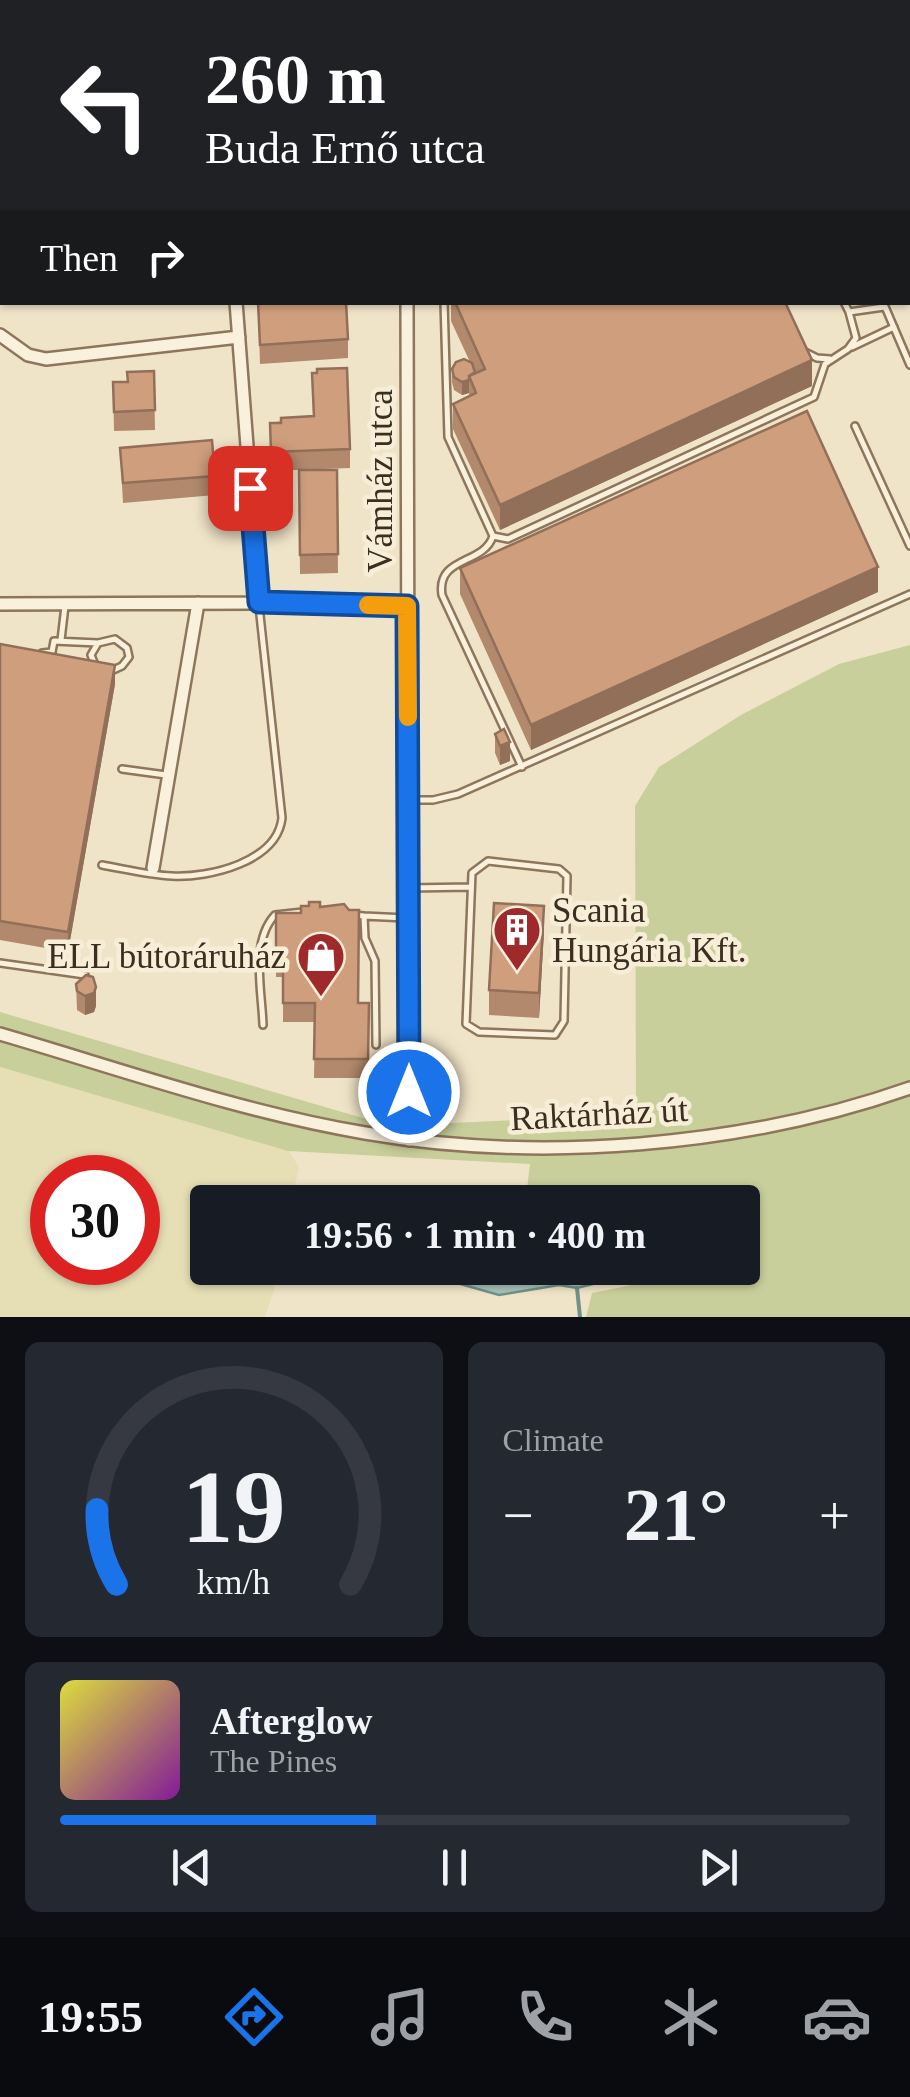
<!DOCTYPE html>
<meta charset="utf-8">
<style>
:root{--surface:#171b24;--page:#242831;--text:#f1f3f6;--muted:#9ea1a6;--line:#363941;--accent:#1a73e8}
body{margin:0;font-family:Georgia,serif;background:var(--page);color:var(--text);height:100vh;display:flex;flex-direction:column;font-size:38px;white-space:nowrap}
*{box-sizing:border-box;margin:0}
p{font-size:32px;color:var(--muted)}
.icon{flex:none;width:55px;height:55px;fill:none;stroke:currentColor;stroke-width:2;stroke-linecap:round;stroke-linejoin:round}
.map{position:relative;height:1317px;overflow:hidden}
.details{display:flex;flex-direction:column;gap:25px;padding:25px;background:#0d0f14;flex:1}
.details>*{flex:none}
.top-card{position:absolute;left:0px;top:0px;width:910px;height:305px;box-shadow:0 2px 8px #0004;background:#202124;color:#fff;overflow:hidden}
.speed{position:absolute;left:30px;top:1155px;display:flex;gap:20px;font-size:50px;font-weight:700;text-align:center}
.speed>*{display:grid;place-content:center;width:130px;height:130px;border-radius:50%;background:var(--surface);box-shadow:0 2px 8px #0004;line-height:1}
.speed .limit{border:15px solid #d22;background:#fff;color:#111}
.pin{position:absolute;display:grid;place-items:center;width:85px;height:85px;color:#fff;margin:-42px;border-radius:20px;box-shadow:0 5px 15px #0006}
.me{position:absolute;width:110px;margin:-55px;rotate:0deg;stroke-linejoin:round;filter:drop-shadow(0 0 8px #0008)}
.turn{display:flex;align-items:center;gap:35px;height:210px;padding:0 40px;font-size:45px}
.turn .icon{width:130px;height:130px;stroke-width:2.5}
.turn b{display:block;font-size:70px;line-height:85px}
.then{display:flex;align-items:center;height:95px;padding:0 40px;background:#0003;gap:20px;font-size:38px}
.big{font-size:75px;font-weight:700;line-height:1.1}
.details .tile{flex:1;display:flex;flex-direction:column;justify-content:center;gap:15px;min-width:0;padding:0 35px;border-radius:15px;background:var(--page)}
.details .dial{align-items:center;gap:0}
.dial svg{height:260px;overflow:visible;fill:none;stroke:var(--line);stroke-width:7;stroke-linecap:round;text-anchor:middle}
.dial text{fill:var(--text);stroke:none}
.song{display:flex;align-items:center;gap:30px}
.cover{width:120px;height:120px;border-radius:15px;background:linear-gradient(135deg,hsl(60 70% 55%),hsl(290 70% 35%))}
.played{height:10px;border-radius:5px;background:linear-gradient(90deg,var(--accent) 40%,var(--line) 40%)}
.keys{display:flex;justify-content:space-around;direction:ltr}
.heat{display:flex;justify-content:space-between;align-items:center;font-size:55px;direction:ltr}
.details .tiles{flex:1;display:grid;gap:25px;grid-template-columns:1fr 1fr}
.tile:last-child{grid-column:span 2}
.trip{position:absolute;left:190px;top:1185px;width:570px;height:100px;border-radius:10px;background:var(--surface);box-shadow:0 2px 8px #0004;font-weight:700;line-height:100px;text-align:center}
.tabs{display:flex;height:160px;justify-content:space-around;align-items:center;background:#090b0e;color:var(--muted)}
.tabs .icon{width:70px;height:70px}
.tabs .on{color:var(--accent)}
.tabs b{font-size:45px;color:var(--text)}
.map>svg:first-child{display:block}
.farmland{fill:#e6deb5;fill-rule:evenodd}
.green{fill:#c9cf9b}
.water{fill:#a9c4bc;stroke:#6f938a;stroke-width:2.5}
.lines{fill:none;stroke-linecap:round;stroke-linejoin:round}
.stream{stroke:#6f938a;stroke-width:4}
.service-casing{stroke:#8d765c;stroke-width:10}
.minor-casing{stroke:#8d765c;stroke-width:16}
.service{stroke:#faf1dc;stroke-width:5}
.minor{stroke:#faf1dc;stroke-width:11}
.wall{fill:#b2896c}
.shaded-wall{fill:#916f58}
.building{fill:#cf9f7d;stroke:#916f58;stroke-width:2.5}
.route-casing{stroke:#114b97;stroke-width:25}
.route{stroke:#1a73e8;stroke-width:18}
.slow{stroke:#f59e0b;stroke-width:18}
.labels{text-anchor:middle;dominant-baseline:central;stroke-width:9;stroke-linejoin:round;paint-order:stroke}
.street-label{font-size:35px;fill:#3d2e20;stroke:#f7eed8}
.poi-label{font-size:35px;fill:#3d2e20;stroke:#f7eed8;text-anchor:start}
</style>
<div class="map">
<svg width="910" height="1317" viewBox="0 0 910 1317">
<rect width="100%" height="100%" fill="#f0e4c8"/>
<path class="farmland" d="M 0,1067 L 289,1151 L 299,1167 L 291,1202 L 208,1202 L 208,1268 L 276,1268 L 274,1290 L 265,1317 L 0,1317 ZM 52,1178 L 138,1178 L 138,1262 L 52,1262 Z"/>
<path class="green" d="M 910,645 L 910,1317 L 586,1317 L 592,1293 L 637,1284 L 645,1268 L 742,1268 L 742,1202 L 526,1197 L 530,1164 L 288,1151 L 0,1067 L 0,1012 L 390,1126 L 636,1114 L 635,806 L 659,767 L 741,715 L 839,664 Z"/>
<path class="water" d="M 404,1268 L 624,1268 L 625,1276 L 577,1288 L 559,1285 L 499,1295 Z"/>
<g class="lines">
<path class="stream" d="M 577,1288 L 580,1317"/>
<g class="service-casing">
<path id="service" d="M 749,0 L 750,2
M 848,0 L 849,2
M 474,2 L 479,0
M 784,2 L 789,0
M 908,129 L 910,134
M 908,205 L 910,204
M 444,302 L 448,437 L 493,536
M 844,302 L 849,312 L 884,307
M 883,302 L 910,365
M 852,347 L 894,327
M 805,352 L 817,358 L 830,359
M 855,426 L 910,546
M 61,640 L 65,606
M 42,653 L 52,652 L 54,641 L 98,643 L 115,639 L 127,648 L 129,657 L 122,666 L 109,672
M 95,665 L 91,655 L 98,643
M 522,767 L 442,595 C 436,556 484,565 493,536 L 508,539 L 814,397 L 825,364 L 848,349 L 856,338 L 849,312
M 122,769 L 166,775
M 411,800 L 433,800 L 458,794 L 910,594
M 488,861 L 559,869 L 567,876 L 564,1021 L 555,1035 L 479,1032 L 466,1024 L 472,873 Z
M 102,865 C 125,869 149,875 172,876 C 209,878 277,862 282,818 L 259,606
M 409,888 L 471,887
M 354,915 L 364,916 L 365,938 L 375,961 L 376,1045
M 364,916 L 406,918
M 0,963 L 85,975
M 263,1025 C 262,991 250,942 275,915 L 303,912"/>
</g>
<g class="minor-casing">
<path id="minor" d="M 161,0 L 162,2
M 382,0 L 383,2
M 0,37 L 2,52
M 0,66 L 2,65
M 236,302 L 259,603
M 407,302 L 409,1140
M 0,335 L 28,355 L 46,359 L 239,337
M 0,604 L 259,603 L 407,606
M 153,868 L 198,603
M 0,1034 C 120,1069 241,1112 365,1133 C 539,1163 743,1147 910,1088"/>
</g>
<use href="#service" class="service"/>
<use href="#minor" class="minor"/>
</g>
<path class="wall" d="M 64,0 L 114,0 L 114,2 L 64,2 Z
M 883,0 L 910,0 L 910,60 L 908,54 L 908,2 L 884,2 Z
M 258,302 L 348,339 L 348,358 L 260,364 Z
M 451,302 L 785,302 L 812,386 L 500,530 L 453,429 L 453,404 L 469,396 L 469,393 L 462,395 L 454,390 L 452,382 L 452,369 L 470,362 L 451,321 Z
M 154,371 L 155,430 L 114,431 L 113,382 L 128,382 Z
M 312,373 L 350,449 L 350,468 L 271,471 L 270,423 L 313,416 Z
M 120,448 L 215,476 L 215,495 L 123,503 Z
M 299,470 L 337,470 L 338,573 L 300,574 Z
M 460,568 L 878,592 L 531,750 L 460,594 Z
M 0,644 L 115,684 L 68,952 L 0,940 Z
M 495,734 L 510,761 L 500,765 L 495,753 Z
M 309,906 L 320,907 L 358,1003 L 369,1003 L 368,1078 L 314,1078 L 315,1022 L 283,1022 L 283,977 L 276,977 L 276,913 L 301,913 Z
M 544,931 L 539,1018 L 489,1015 L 489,990 Z
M 76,984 L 96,1006 L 94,1012 L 85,1015 L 77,1010 Z"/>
<path class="shaded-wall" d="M 301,0 L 330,0 L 330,2 L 295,2 Z
M 332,0 L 345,0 L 345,2 L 332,2 Z
M 910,158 L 910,177 L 908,178 L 908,159 Z
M 812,360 L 812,386 L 500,530 L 500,505 Z
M 469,380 L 469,393 L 462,395 L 462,382 Z
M 878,567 L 878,592 L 531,750 L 531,725 Z
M 115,665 L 115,684 L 68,952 L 68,932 Z
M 510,742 L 510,761 L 500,765 L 500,746 Z
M 544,906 L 544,931 L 539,1018 L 539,993 Z
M 96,987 L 96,1006 L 94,1012 L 85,1015 L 85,996 Z"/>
<path class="building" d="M 209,0 L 301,0 L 295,2 L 210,2 Z
M 636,0 L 690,0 L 691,2 L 632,2 Z
M 808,0 L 837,0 L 838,2 L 803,2 Z
M 894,0 L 910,0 L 910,34 L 908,29 L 908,2 L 896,2 Z
M 258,302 L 346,302 L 348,339 L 260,345 Z
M 455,302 L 785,302 L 812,360 L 500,505 L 453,404 L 476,393 L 469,376 L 485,369 Z
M 464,359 L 472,363 L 475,372 L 469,376 L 469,380 L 462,382 L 454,377 L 452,369 L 456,362 Z
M 347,368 L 350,449 L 271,452 L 270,423 L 281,423 L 281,418 L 314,416 L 312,373 L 317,373 L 317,369 Z
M 154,371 L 155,410 L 114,412 L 113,382 L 128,382 L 127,372 Z
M 807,411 L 878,567 L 531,725 L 460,568 Z
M 212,440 L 215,476 L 123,483 L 120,448 Z
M 299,470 L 337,470 L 338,554 L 300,555 Z
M 0,644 L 115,665 L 68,932 L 0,921 Z
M 504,729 L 510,742 L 500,746 L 495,734 Z
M 309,902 L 320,902 L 320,907 L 344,904 L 349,910 L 359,910 L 358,1003 L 369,1003 L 368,1059 L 314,1059 L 315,1003 L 283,1003 L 283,958 L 276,958 L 276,913 L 301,913 L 301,906 L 309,906 Z
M 494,903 L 544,906 L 539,993 L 489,990 Z
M 86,975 L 93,977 L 96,987 L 94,993 L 85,996 L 77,991 L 76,984 Z"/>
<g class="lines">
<g class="route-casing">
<path id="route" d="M 250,488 L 259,602 L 407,606 L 409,1092"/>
</g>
<use href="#route" class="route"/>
<path class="slow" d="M 368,605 L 407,606 L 408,717"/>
</g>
<defs>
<g id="building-pin" transform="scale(2.5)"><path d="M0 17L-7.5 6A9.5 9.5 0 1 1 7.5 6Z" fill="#9e2a2b" stroke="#f7eed8"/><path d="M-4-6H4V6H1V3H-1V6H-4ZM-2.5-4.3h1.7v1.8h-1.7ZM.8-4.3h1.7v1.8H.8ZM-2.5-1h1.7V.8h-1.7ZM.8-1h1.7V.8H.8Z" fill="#fff"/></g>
<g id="shop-pin" transform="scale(2.5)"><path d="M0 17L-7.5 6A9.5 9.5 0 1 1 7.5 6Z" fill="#9e2a2b" stroke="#f7eed8"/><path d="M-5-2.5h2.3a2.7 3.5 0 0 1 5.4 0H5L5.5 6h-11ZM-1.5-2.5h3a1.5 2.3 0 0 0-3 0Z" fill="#fff"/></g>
</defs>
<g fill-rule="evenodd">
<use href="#building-pin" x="517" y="930"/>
<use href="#shop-pin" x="321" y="956"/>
</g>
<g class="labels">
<g class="street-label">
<text transform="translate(380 481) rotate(-90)">Vámház utca</text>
<text transform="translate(599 1114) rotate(-3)">Raktárház út</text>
</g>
<g class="poi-label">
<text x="552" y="910">Scania<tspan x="552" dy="40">Hungária Kft.</tspan></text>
<text x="286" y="956" text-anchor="end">ELL bútoráruház</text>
</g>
</g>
</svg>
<div class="speed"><div class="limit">30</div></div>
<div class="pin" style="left:250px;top:488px;background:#d93025"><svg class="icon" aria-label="arrive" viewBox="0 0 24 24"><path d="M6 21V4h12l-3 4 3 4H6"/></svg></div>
<svg class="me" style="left:409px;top:1092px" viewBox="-20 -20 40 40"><circle r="17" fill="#1a73e8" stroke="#fff" stroke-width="3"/><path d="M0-11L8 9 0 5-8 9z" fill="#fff"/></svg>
<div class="trip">19:56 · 1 min · 400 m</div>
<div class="top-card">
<div class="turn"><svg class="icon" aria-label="left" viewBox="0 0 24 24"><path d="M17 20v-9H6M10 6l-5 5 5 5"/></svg><div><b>260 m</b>Buda Ernő utca</div></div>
<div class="then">Then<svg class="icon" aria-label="right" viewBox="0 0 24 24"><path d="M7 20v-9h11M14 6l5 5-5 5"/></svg></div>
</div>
</div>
<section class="details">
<div class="tiles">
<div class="tile dial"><svg viewBox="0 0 100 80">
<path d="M14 69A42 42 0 1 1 86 69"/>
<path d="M14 69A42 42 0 0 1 8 46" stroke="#1a73e8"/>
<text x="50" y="56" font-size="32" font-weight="700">19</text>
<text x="50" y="72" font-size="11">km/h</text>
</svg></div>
<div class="tile"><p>Climate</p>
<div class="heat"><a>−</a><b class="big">21°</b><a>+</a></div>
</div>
<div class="tile">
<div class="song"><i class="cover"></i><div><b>Afterglow</b><p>The Pines</p></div></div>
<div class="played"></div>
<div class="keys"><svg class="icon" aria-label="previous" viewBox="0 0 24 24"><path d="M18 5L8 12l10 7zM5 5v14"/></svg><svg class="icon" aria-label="pause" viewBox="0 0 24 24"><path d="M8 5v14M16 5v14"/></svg><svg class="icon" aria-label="next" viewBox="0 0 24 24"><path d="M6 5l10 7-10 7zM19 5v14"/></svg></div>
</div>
</div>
</section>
<nav class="tabs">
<b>19:55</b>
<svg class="icon on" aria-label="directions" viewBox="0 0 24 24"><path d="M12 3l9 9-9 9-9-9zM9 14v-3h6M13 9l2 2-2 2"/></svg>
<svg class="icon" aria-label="music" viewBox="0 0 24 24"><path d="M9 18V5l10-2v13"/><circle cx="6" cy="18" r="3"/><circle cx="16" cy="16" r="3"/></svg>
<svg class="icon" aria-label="phone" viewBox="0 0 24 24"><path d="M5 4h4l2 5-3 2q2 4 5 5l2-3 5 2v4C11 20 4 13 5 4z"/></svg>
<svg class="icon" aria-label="climate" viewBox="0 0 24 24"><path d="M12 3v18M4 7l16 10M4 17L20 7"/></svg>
<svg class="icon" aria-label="car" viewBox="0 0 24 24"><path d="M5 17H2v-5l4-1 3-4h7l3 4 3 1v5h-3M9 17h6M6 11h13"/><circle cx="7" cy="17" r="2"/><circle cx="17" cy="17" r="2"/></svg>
</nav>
